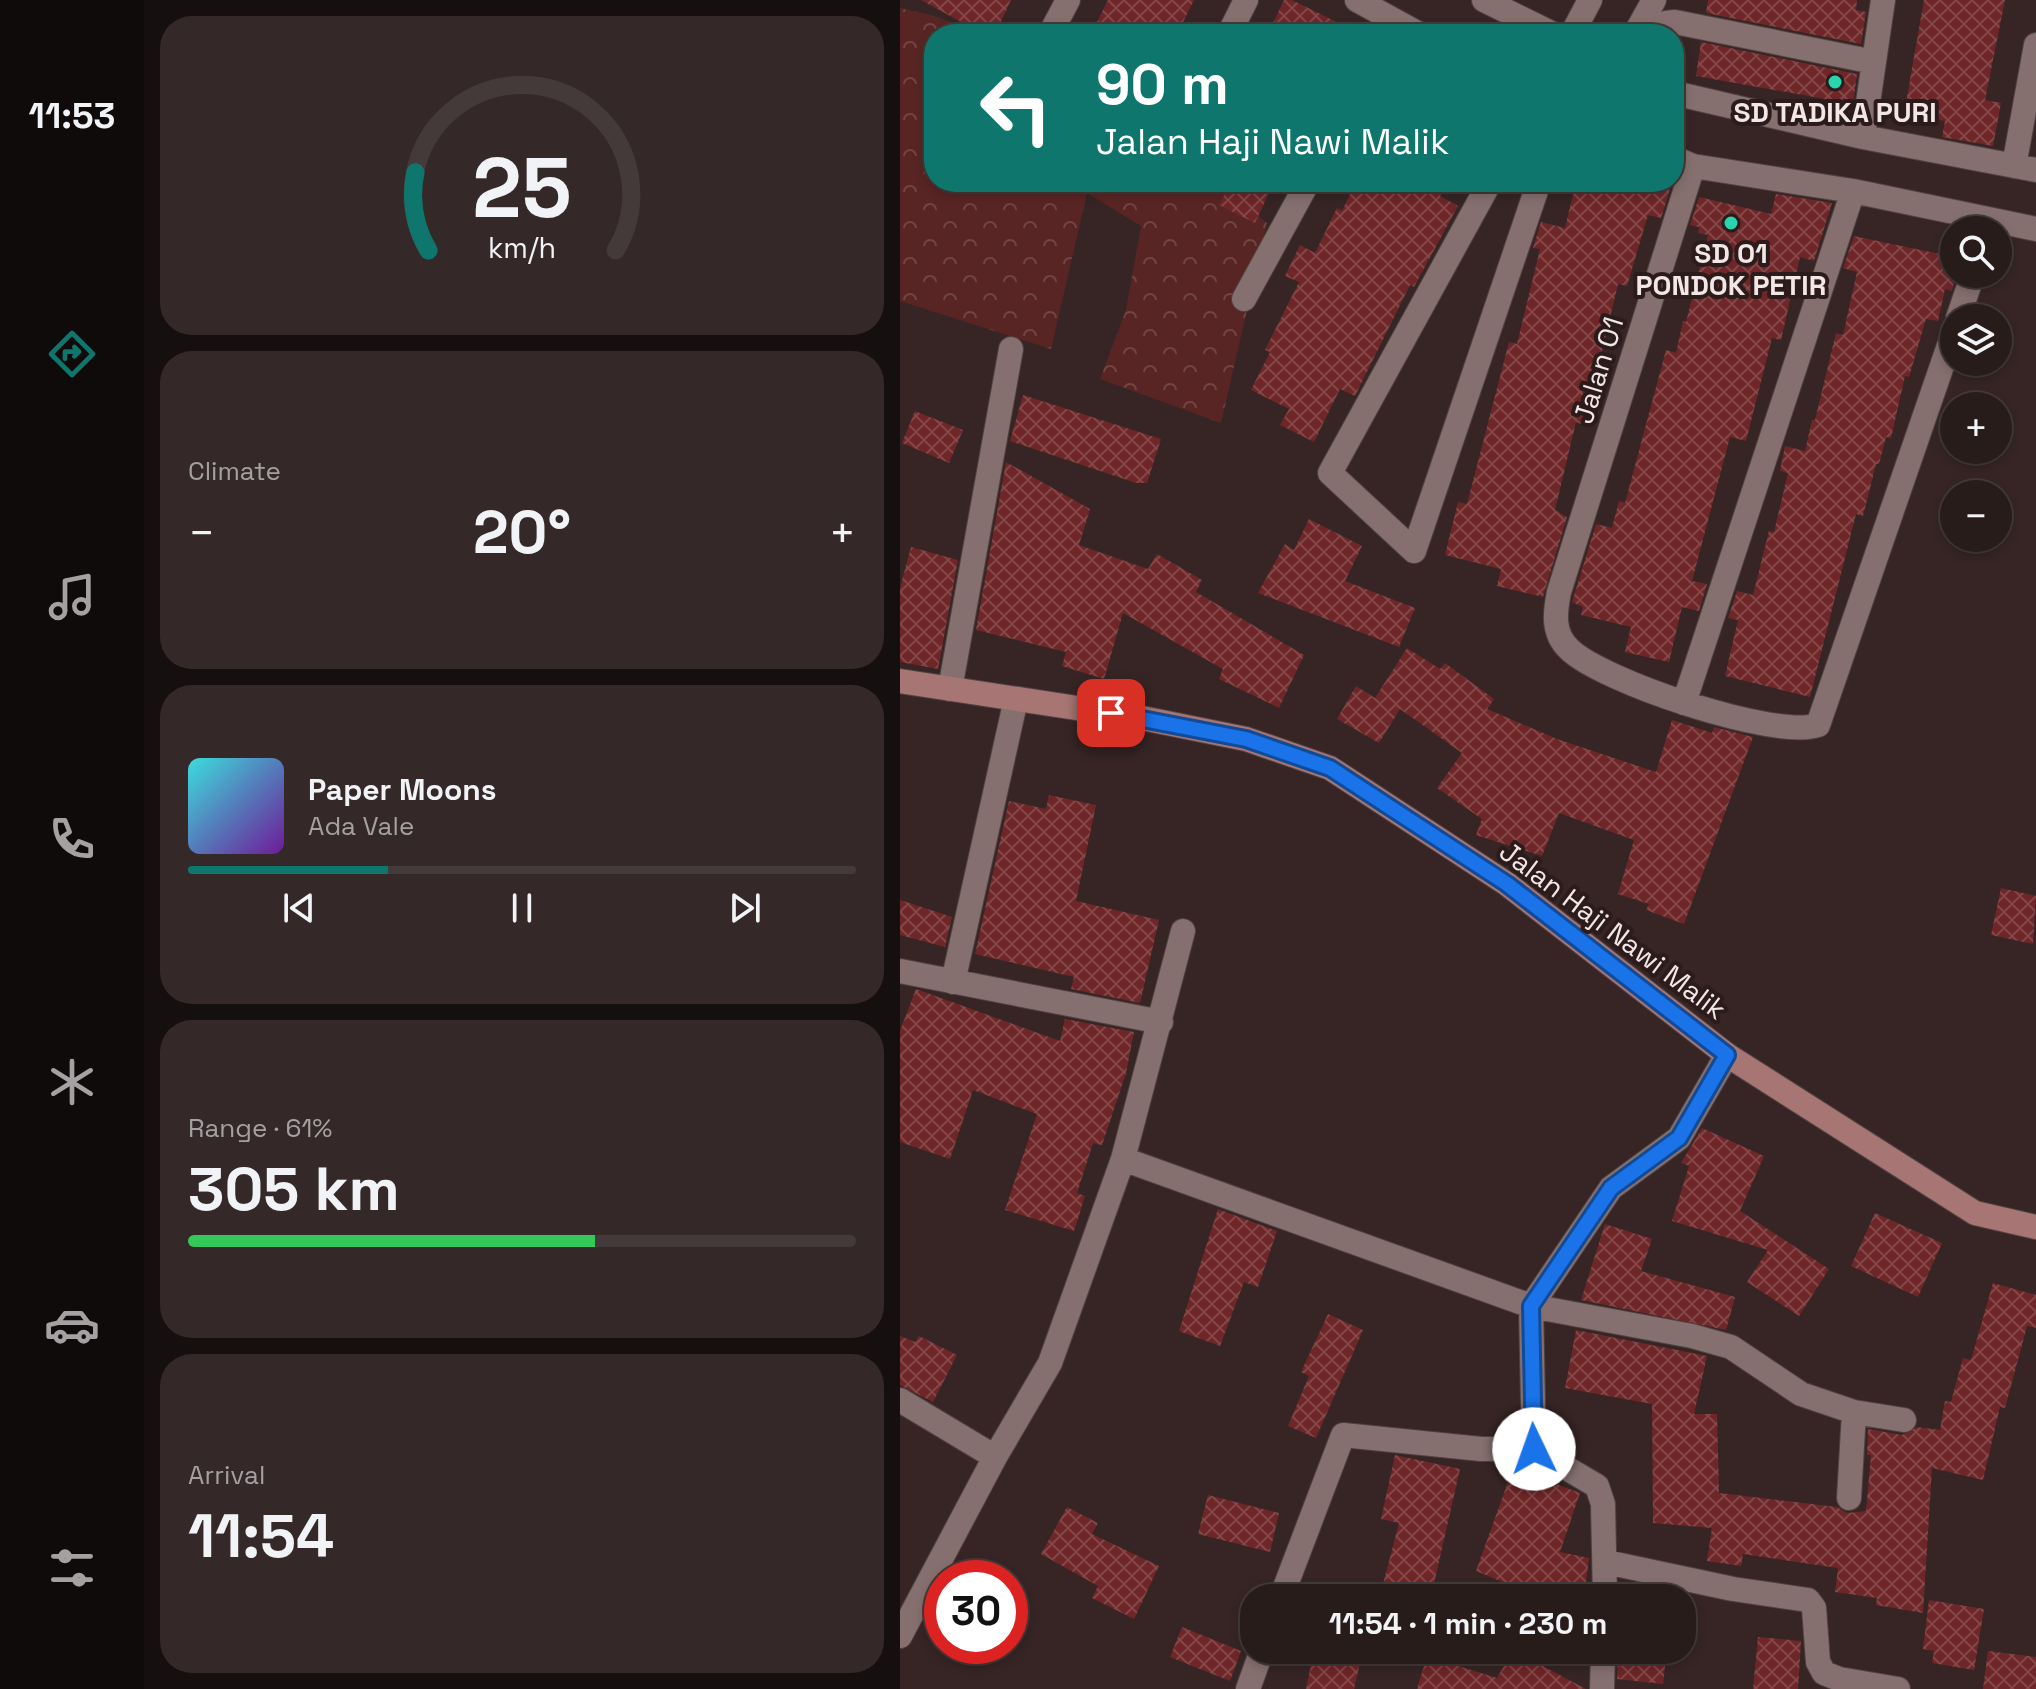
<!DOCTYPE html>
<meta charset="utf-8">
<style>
:root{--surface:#281c1b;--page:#342928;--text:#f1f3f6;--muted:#a5a1a3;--line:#443a3a;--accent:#0f766e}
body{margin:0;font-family:"Space Grotesk",sans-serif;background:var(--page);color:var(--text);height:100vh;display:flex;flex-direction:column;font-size:30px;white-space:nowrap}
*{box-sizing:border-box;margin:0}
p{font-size:26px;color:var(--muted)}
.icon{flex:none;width:44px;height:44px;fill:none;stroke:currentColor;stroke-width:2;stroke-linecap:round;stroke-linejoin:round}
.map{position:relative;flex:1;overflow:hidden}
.panel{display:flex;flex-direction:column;gap:16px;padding:16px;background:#160f0f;width:756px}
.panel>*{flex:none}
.top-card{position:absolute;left:24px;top:24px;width:760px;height:168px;border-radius:32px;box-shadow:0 4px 12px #0003,0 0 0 2px var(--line);background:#0f766e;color:#fff;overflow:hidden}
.controls{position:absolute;left:1040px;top:216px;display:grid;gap:16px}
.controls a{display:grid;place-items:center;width:72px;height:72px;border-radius:50%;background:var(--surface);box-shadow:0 4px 12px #0003,0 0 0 2px var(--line);font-size:40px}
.speed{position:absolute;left:24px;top:1560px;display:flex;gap:16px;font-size:40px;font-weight:700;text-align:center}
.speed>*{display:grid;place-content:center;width:104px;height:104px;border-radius:50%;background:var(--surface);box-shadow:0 4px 12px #0003,0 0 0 2px var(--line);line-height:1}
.speed .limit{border:12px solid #d22;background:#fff;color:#111}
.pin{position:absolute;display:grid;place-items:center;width:68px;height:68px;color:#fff;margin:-34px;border-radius:16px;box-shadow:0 4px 12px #0006}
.me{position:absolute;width:88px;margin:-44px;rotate:357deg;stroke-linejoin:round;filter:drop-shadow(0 0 6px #0008)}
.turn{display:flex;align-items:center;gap:28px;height:168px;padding:0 40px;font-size:36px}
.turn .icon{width:104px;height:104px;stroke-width:2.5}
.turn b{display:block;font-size:56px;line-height:68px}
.big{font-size:60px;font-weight:800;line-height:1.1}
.panel .widget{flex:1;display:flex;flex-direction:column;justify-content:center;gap:12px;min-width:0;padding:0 28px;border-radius:32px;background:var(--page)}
.panel .dial{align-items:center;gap:0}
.dial svg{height:208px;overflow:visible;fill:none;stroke:var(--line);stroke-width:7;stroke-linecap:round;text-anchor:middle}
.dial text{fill:var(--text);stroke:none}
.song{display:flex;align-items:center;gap:24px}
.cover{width:96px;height:96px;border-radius:12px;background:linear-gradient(135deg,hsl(180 70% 55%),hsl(280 70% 35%))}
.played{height:8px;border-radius:4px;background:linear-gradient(90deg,var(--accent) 30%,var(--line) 30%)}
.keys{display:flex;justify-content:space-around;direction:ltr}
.heat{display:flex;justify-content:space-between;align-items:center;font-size:44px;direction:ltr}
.charge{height:12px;border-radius:6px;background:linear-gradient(90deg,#34c759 61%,var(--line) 0)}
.trip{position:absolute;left:340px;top:1584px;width:456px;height:80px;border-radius:32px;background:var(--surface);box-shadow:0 4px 12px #0003,0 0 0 2px var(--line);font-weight:800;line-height:80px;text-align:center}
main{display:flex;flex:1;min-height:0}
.menu{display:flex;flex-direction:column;width:144px;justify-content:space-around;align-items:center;background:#100b0b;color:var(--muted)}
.menu .icon{width:56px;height:56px}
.menu .selected{color:var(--accent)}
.menu b{font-size:36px;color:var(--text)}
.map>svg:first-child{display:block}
.forest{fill:url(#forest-crowns)}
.building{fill:url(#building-cross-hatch)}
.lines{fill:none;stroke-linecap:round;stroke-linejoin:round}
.street-casing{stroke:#504241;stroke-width:26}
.secondary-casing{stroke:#504241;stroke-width:26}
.street{stroke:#85706f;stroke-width:24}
.secondary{stroke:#a67574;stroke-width:24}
.route-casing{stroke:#114b97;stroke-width:20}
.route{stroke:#1a73e8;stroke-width:14}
.poi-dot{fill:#28d5ad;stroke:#2c1b1b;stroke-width:3}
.labels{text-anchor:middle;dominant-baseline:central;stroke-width:8;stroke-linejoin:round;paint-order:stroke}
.poi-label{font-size:28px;font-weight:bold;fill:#f2e6e6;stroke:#2c1b1b}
.street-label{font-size:28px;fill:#f2e6e6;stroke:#2c1b1b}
</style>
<main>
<nav class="menu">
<b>11:53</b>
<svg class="icon selected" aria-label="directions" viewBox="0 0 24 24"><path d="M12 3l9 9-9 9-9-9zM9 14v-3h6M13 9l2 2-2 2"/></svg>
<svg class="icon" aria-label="music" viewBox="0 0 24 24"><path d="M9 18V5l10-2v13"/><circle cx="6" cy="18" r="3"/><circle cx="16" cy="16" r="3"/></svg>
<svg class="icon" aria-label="phone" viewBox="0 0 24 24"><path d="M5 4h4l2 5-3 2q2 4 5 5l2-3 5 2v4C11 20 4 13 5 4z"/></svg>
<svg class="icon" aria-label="climate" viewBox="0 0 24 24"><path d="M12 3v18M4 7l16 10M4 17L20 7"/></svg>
<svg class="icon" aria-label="car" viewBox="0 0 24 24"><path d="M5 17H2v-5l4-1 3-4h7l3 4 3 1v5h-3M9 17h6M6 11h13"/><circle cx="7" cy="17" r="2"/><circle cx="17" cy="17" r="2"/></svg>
<svg class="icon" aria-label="filters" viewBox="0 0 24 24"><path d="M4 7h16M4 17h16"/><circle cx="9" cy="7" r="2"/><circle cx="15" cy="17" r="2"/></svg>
</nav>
<section class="panel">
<div class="widget dial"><svg viewBox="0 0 100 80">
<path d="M14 69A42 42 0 1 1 86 69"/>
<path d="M14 69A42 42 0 0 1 9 39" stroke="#0f766e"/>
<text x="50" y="56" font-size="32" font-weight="700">25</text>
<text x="50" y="72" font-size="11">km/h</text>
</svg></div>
<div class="widget"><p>Climate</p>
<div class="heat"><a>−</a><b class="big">20°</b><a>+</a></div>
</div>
<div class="widget">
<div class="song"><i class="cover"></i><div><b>Paper Moons</b><p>Ada Vale</p></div></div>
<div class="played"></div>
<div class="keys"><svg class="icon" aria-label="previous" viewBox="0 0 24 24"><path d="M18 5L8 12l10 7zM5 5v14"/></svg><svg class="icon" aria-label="pause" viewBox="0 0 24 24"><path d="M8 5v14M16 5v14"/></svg><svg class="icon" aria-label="next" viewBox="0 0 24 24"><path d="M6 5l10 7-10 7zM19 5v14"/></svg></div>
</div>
<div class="widget"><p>Range · 61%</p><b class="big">305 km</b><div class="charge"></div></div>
<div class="widget"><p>Arrival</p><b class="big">11:54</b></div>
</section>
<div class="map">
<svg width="1136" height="1689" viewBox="0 0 1136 1689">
<defs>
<pattern id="forest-crowns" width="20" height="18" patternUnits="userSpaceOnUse" patternTransform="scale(2)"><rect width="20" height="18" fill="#582524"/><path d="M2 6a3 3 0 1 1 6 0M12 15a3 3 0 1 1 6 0" fill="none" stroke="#704544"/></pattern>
<pattern id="building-cross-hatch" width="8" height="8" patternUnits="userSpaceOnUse" patternTransform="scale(2)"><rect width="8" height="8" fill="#6f2628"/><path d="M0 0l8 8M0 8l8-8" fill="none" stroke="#844647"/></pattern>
</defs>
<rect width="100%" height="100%" fill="#362524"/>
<path class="forest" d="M 0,8 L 31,15 L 85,34 L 34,34 L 34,182 L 315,182 L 367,223 L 321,423 L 200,379 L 226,310 L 241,226 L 187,193 L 151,349 L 0,301 Z"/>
<path class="building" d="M 21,0 L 111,0 L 95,34 L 83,34 Z
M 208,0 L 294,0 L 277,34 L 191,34 Z
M 384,0 L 392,0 L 461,34 L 396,34 L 373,23 Z
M 808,0 L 957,0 L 956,10 L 966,12 L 961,44 L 806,13 Z
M 1024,0 L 1105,0 L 1085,100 L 1101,103 L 1093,146 L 1042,137 L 1045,121 L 1004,114 Z
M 801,42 L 957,74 L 953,104 L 796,76 Z
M 331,182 L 374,182 L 355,223 L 319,205 Z
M 456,182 L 547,182 L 540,196 L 558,206 L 514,287 L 510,285 L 455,396 L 440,389 L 414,442 L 380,425 L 389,409 L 351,390 L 370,352 L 365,350 L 399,282 L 385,276 L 400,245 L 415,253 L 437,208 L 442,211 Z
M 676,182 L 764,182 L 763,188 L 770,189 L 761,218 L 748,215 L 727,286 L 718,284 L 696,376 L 693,376 L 681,424 L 676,422 L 655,510 L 667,517 L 643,597 L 597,586 L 601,569 L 545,555 L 558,502 L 567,504 L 609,342 L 617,344 L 640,249 L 633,248 L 641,222 L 665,228 Z
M 876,194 L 932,203 L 914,261 L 900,257 L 881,340 L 872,338 L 846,441 L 830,437 L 792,581 L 807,584 L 799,611 L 782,607 L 769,662 L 725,652 L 731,627 L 681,615 L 683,607 L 672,602 L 696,524 L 712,528 L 719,501 L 725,503 L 766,350 L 776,353 L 783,321 L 786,322 L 808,235 L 798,233 L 799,227 L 790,225 L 799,197 L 871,214 Z
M 954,236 L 1054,257 L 1054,283 L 1052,291 L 1045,289 L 1038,321 L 1026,319 L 1009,377 L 1005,376 L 991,438 L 986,437 L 979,464 L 976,464 L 963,516 L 956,514 L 910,697 L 825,676 L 838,620 L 828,618 L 837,591 L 853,595 L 869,531 L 874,532 L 888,473 L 880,471 L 885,446 L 905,451 L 912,420 L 915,420 L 936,333 L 943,335 L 957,272 L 943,268 Z
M 123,395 L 261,439 L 247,483 L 236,483 L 110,441 Z
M 15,411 L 63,430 L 49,463 L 2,443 Z
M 106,462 L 190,509 L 179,545 L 248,569 L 257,554 L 302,580 L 296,592 L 404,655 L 379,708 L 319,679 L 323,669 L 223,613 L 204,679 L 162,666 L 166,652 L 76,630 Z
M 409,519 L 462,546 L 445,581 L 515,608 L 499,647 L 358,593 L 385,544 L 394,550 Z
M 11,547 L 58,560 L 38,669 L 0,662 L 0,588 Z
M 507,648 L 540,669 L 545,663 L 594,699 L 587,709 L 657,739 L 756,772 L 772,720 L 812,733 L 814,727 L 853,737 L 784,924 L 746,910 L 749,904 L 718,894 L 734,840 L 659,813 L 642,856 L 576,835 L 582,819 L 537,788 L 562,753 L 500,709 L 479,743 L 437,719 L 456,686 L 475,698 Z
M 149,795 L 196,805 L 176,901 L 259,920 L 240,1003 L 171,989 L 174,977 L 75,954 L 109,801 L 146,809 Z
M 1101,888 L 1136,896 L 1133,944 L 1091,935 Z
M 0,900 L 52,917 L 45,947 L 0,935 Z
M 16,989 L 160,1041 L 165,1019 L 234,1032 L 226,1073 L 202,1145 L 193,1143 L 177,1193 L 185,1196 L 174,1231 L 105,1210 L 137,1114 L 73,1090 L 50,1159 L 0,1142 L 0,1031 Z
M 802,1128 L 864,1156 L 840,1211 L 929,1269 L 899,1316 L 847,1282 L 868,1250 L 772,1221 L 789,1166 L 781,1163 Z
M 318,1209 L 377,1231 L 358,1287 L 344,1282 L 320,1346 L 279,1331 Z
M 975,1213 L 1042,1243 L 1018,1297 L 951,1266 Z
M 705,1224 L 752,1239 L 741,1271 L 835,1297 L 826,1330 L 681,1300 Z
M 1093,1283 L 1136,1295 L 1136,1328 L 1127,1326 L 1105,1408 L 1100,1407 L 1083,1480 L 1032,1468 L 1023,1613 L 976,1605 L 977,1598 L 935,1592 L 938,1568 L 843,1554 L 841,1566 L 807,1561 L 812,1528 L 753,1523 L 752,1404 L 665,1388 L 676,1330 L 807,1356 L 794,1414 L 817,1414 L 819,1493 L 937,1507 L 947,1513 L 966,1511 L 971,1455 L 967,1455 L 968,1429 L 1002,1435 L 1017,1427 L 1040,1430 L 1045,1401 L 1051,1402 L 1063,1358 L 1071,1360 Z
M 428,1314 L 463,1330 L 416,1438 L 388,1426 L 409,1376 L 401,1372 Z
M 0,1336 L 15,1342 L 19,1336 L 57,1355 L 33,1402 L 0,1385 Z
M 495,1455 L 560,1469 L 531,1597 L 483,1584 L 499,1523 L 481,1519 Z
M 613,1468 L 680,1493 L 660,1552 L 689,1558 L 684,1598 L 638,1591 L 636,1596 L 576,1571 Z
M 308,1495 L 379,1513 L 370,1552 L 298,1534 Z
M 167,1507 L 198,1523 L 192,1534 L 259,1566 L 234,1619 L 192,1598 L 198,1586 L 141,1554 Z
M 1029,1600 L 1084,1609 L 1074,1670 L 1032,1663 L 1034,1651 L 1023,1649 Z
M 282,1627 L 341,1651 L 330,1681 L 270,1657 Z
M 858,1637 L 901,1641 L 898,1689 L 853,1689 Z
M 414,1650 L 463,1650 L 454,1689 L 406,1689 Z
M 613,1650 L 686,1689 L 517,1689 L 527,1656 L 597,1678 Z
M 718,1650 L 767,1650 L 763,1684 L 717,1679 Z
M 1088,1651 L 1136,1657 L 1136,1689 L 1083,1689 Z"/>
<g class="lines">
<g class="street-casing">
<path id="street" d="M 457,0 L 519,34
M 584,0 L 653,34
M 150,34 L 168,0
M 329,34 L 346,0
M 672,34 L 690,0
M 735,34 L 754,0
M 760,34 L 766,23 L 775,22 L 974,62
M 774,93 L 963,137 L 1136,170
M 963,137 L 983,0
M 774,158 L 793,166 L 953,191 L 1136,229
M 793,166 L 659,592 C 655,612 652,633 669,649 C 701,681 876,740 918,725 L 1054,331
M 1114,166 L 1136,45
M 590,182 L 430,473 L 514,551 L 639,182
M 344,299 L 408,182
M 1058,318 L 1073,274
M 50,689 L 111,349
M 784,703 L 953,191
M 0,971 L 261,1022
M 53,982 L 116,699
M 223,1159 L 631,1306 L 792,1336 L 831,1347 L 901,1394 L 954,1412 L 1004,1420
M 0,1400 L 95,1457
M 949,1498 L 954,1412
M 706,1562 L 833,1589 L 908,1600 L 914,1608 L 918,1662 L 924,1673 L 939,1679 L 998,1689
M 381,1598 L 443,1435 L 581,1449 L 634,1449
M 705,1598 L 703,1504 L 697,1486 L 634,1449 L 631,1306 L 711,1188 L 779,1138 L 827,1055
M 0,1636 L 95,1457 L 150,1363 L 223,1159 L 283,931
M 348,1689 L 362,1650
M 702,1689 L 703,1650"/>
</g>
<g class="secondary-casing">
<path id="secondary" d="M 0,681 L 242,718 L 346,739 L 430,768 L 607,884 L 827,1055 L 1075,1213 L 1136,1227"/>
</g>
<use href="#street" class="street"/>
<use href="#secondary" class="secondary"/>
</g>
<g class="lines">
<g class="route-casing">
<path id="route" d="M 211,713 L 346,739 L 430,768 L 607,884 L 827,1055 L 779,1138 L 711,1188 L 631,1306 L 634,1449"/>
</g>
<use href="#route" class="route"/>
</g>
<g class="poi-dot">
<circle cx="935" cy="82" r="8"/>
<circle cx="831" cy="223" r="8"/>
</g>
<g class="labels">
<g class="poi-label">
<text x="935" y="112">SD TADIKA PURI</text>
<text x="831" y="253">SD 01<tspan x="831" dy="32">PONDOK PETIR</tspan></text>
</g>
<g class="street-label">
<text transform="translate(698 370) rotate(-73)">Jalan O1</text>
<text transform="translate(713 930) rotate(37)">Jalan Haji Nawi Malik</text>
</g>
</g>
</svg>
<div class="controls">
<a><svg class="icon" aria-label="search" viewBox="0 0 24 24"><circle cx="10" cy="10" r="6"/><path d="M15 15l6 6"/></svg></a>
<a><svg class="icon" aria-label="layers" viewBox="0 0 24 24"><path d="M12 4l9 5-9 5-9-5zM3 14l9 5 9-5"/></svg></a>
<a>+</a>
<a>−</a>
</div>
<div class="speed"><div class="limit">30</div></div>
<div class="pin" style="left:211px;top:713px;background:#d93025"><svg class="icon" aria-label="arrive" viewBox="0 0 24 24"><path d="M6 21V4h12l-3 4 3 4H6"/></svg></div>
<svg class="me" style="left:634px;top:1449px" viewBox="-20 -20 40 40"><circle r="19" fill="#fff"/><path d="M0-13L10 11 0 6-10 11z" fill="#1a73e8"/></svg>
<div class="trip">11:54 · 1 min · 230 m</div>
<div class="top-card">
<div class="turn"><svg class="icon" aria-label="left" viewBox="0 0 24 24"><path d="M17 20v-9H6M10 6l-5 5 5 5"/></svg><div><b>90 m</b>Jalan Haji Nawi Malik</div></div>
</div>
</div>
</main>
